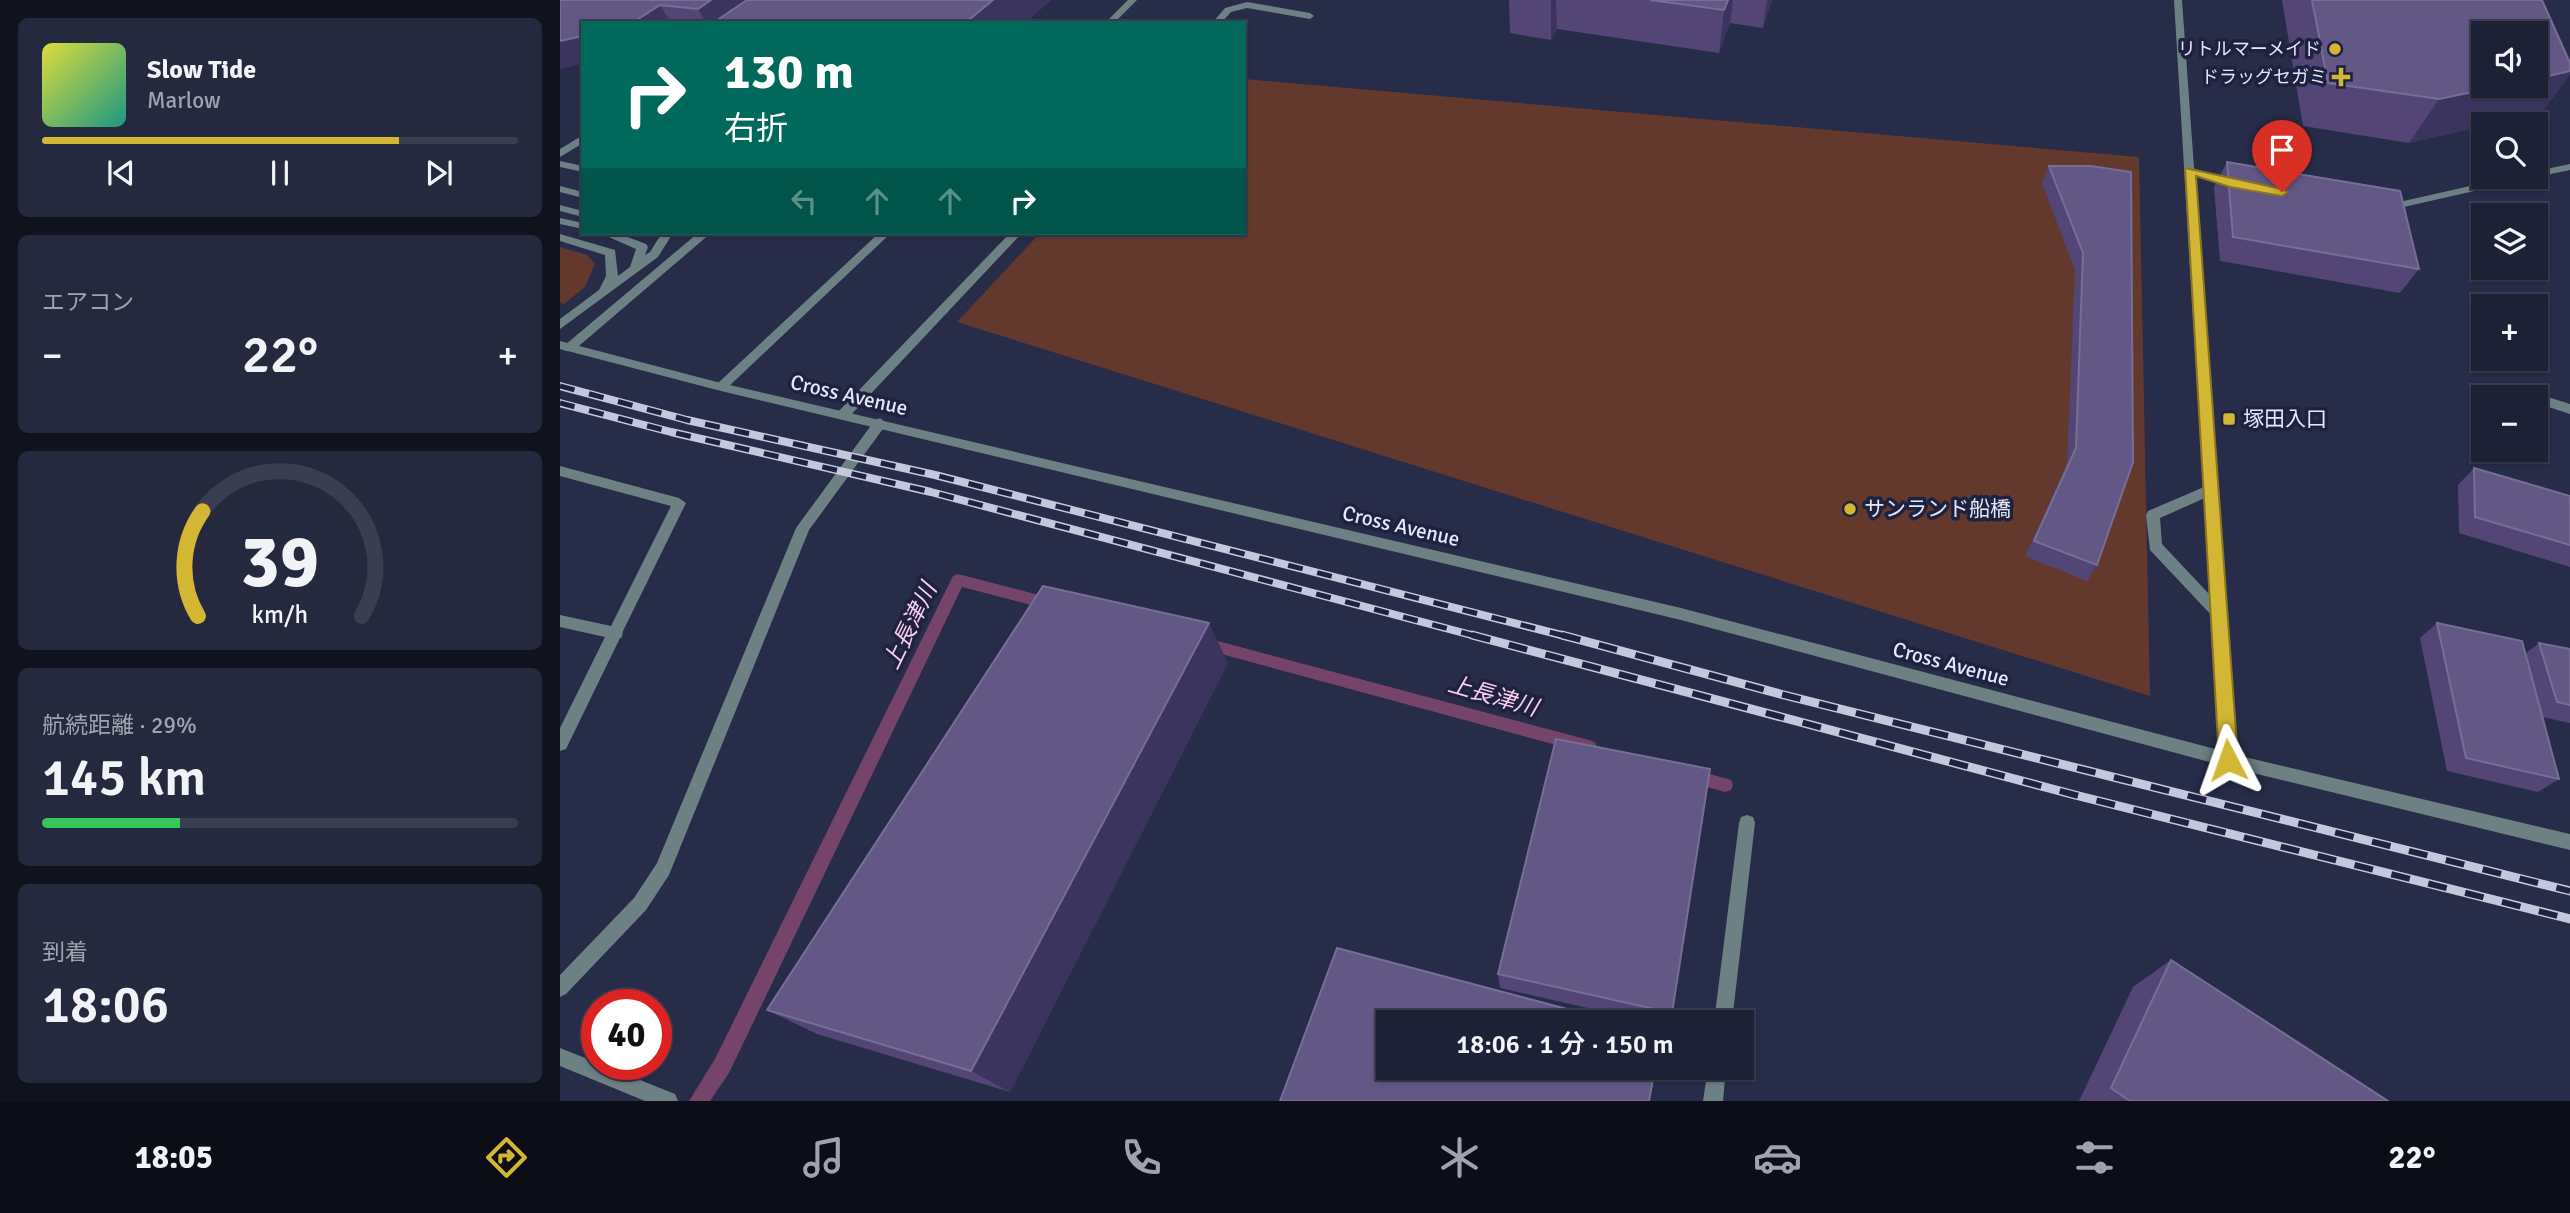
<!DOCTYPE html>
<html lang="ja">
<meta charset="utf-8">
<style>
:root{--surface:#1d2136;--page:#25293e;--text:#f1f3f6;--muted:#a0a3ad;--line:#3b3e51;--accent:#d4b635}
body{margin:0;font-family:Signika,"Noto Sans JP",sans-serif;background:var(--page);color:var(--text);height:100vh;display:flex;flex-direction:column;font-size:26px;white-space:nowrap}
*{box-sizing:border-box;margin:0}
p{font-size:23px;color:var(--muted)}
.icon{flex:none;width:38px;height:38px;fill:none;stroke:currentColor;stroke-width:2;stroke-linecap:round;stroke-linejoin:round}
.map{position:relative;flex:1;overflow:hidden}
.side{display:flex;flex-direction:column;gap:18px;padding:18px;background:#10121e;width:560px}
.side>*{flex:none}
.top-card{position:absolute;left:21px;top:21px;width:665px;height:214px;border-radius:0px;box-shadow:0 2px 5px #0004,0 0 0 2px var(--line);background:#00695c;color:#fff;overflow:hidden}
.buttons{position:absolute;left:1911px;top:21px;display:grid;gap:14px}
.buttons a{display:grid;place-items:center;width:77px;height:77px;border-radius:0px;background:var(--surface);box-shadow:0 2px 5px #0004,0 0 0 2px var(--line);font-size:35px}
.speed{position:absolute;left:21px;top:989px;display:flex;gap:14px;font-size:35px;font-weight:700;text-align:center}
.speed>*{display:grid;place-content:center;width:91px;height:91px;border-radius:50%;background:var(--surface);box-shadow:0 2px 5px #0004,0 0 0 2px var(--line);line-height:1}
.speed .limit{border:10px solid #d22;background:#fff;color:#111}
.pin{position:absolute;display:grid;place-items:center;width:60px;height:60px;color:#fff;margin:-72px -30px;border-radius:50% 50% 50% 0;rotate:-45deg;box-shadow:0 0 7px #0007}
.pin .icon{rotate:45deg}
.me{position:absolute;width:77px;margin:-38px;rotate:356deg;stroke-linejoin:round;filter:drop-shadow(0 0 5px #0008)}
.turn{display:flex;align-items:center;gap:24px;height:147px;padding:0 28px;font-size:32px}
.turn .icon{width:91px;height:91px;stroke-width:2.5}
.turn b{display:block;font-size:49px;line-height:60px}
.lanes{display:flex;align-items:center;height:66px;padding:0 28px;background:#0003;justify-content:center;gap:35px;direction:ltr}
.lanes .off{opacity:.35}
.big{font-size:52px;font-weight:600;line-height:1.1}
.side .tile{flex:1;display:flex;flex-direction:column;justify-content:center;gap:10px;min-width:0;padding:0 24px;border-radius:10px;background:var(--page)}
.side .dial{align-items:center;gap:0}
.dial svg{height:182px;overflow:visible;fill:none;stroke:var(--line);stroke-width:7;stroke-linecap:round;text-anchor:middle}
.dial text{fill:var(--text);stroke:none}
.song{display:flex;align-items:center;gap:21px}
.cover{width:84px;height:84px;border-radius:10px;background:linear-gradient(135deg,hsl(60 70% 55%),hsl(170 70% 35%))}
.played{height:7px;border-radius:4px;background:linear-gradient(90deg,var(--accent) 75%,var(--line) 75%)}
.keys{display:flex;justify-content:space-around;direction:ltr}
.heat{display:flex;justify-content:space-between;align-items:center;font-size:38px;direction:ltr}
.charge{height:10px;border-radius:5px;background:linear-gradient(90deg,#34c759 29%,var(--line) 0)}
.trip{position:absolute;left:816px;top:1010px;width:378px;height:70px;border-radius:0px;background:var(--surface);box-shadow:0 2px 5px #0004,0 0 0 2px var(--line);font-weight:600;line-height:70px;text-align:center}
.tab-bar{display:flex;height:112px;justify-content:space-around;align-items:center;background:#0c0d16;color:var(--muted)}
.tab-bar .icon{width:49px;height:49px}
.tab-bar .current{color:var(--accent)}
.tab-bar b{font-size:32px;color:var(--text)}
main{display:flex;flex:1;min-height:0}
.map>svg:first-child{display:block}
.green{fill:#64392d}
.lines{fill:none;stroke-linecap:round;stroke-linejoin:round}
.stream{fill:#74446a;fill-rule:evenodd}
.service{fill:#6d8084;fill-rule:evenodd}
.minor{fill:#6d8084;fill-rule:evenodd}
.tertiary{fill:#6d8084;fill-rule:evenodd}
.rail-far1-casing{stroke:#c4c8dd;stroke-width:8}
.rail-casing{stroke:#c4c8dd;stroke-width:9}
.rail-far1{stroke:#1e223e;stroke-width:5;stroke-dasharray:15;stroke-linecap:butt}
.rail{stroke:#1e223e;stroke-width:6;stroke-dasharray:19;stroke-linecap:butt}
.wall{fill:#534677}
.shaded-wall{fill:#3b345e}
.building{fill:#625785;stroke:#766e97;stroke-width:2}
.route{fill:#d4b635;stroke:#8a7622;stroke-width:2}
.poi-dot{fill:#d4b635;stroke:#1e223e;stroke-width:2.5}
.labels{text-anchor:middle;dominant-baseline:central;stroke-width:7;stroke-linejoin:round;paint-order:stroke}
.far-poi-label{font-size:18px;fill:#e3e7fa;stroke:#1e223e;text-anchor:end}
.street-label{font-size:21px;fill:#e3e7fa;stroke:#1e223e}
.poi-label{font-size:21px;fill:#e3e7fa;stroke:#1e223e;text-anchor:start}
.water-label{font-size:23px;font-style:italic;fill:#fccef1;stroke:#1e223e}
</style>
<main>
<section class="side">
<div class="tile">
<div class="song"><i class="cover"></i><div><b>Slow Tide</b><p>Marlow</p></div></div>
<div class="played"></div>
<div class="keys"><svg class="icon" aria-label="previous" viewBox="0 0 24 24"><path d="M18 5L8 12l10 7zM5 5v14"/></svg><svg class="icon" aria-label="pause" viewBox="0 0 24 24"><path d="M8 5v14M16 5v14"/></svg><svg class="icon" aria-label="next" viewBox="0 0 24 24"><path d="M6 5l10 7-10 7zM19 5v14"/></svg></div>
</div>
<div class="tile"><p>エアコン</p>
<div class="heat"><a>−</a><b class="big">22°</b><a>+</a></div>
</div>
<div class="tile dial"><svg viewBox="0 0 100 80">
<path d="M14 69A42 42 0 1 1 86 69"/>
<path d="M14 69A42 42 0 0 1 16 23" stroke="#d4b635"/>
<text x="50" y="56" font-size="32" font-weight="700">39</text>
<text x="50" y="72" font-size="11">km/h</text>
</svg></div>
<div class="tile"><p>航続距離 · 29%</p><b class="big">145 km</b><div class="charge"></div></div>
<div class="tile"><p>到着</p><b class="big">18:06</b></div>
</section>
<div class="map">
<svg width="2010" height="1101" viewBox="0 0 2010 1101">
<rect width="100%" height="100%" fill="#272c48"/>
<path class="green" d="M 684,79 L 1579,157 L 1590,696 L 397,322 L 480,233 L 684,233 Z
M 0,247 L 27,255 L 35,264 L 25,287 L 4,304 L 0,302 Z"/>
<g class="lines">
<path class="stream" d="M 398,574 L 491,598 L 496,600 L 498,604 L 496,608 L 491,610 L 402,587 L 169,1073 L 150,1101 L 129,1101 L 155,1059 L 391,580 L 393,576 Z
M 643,637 L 1029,740 L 1035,742 L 1037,747 L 1035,752 L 1029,754 L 643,649 L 638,647 L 636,643 L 638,639 Z
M 1129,768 L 1171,780 L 1173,785 L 1171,790 L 1165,792 L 1123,780 L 1121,775 L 1123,770 Z"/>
<path class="service" d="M 568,0 L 577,0 L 554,23 L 545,23 Z
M 687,2 L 750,13 L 754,16 L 750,19 L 687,8 L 671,12 L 661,23 L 652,23 L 665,8 Z
M 23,135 L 23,143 L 0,157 L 0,149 Z
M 0,161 L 23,166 L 23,172 L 0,167 Z
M 2010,164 L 2010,170 L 1976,177 L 1974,177 L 1976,171 Z
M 1629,167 L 1679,182 L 1680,184 L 1675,187 L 1625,172 L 1624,170 Z
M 1950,177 L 1968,177 L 1963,180 L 1826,211 L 1821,208 L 1826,205 Z
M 0,186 L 23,192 L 23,198 L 0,192 Z
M 0,205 L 23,211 L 23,217 L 0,211 Z
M 0,218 L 23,223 L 23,229 L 0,224 Z
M 43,233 L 57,233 L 86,244 L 88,247 L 85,255 L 90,252 L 102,233 L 113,233 L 98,257 L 0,329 L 0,319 L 39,290 L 46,276 L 45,255 L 0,241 L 0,234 L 55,250 L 58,276 L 70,267 L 76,249 L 44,235 Z
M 138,233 L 151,233 L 13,351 L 5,351 L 3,348 L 5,345 Z
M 319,233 L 331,233 L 165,390 L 157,390 L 155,387 L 157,384 Z
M 450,233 L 462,233 L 288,418 L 278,418 L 277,415 L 278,412 Z
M 1957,387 L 2010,404 L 2010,414 L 1976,403 L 1976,397 L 1961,397 L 1953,394 L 1951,391 Z
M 1651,484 L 1656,485 L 1658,489 L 1656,493 L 1600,518 L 1602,544 L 1664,610 L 1666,614 L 1664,618 L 1659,620 L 1654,618 L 1590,550 L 1586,515 L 1588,511 Z"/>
<path class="minor" d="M 320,418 L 326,423 L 325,426 L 249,530 L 109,875 L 86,910 L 6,994 L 0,997 L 0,975 L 74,898 L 97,863 L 236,528 L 315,420 Z
M 0,466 L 119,498 L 126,503 L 63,631 L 62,637 L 60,638 L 6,749 L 0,751 L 0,728 L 45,637 L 0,627 L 0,615 L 51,626 L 111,506 L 0,476 Z
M 1187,815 L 1193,817 L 1195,823 L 1172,1022 L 1154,1022 L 1179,823 L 1181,817 Z
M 0,1048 L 115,1094 L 118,1101 L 85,1101 L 0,1066 Z
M 1148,1068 L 1166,1068 L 1163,1101 L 1143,1101 Z"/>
<path class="tertiary" d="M 1614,0 L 1622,0 L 1676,755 L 2010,834 L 2010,850 L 1668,767 L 1121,620 L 161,391 L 0,349 L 0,341 L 161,383 L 1121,608 L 1659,750 Z"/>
<g class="rail-far1-casing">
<path id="rail-far1" d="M 0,386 L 127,420 L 375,475 L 1009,637
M 0,403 L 111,432 L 371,492 L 919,637"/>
</g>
<g class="rail-casing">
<path id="rail" d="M 912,635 L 1515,795 L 2010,919
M 1002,635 L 1220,694 L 2010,891"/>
</g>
<use href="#rail-far1" class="rail-far1"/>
<use href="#rail" class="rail"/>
</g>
<path class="wall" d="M 0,0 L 491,0 L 465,23 L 23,23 L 23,63 L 0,69 Z
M 949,0 L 1212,0 L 1203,28 L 1170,23 L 1159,53 L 997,29 L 991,40 L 950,33 Z
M 1722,0 L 1982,0 L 1981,114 L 1933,124 L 1923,124 L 1923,126 L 1849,143 L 1743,126 Z
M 1667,162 L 1859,269 L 1840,293 L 1660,261 L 1654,187 Z
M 1489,166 L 1531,166 L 1537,565 L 1527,581 L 1465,556 L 1507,465 L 1515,270 L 1482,183 Z
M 1914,468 L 2010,496 L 2010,567 L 1899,533 L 1898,485 Z
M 1877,623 L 1965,654 L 1979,643 L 2010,649 L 2010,723 L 1982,717 L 1999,779 L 1978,792 L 1887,771 L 1860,638 Z
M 668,663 L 450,1092 L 257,1034 L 207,1010 Z
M 1611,960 L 1828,1101 L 1519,1101 L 1573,987 Z
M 938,974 L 1112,1013 L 1109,1022 L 1089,1022 L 940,988 Z"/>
<path class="shaded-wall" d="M 151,0 L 198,0 L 166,23 L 146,23 L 138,9 Z
M 433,0 L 491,0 L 465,23 L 405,23 Z
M 991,0 L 996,0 L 997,29 L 991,40 Z
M 1168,0 L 1173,0 L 1170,23 L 1159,53 L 1164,10 Z
M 1207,0 L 1212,0 L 1203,28 Z
M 100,5 L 111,23 L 72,23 Z
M 23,36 L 23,63 L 0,69 L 0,41 Z
M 2010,71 L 2010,75 L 1981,114 L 1933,124 L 1923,124 L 1923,126 L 1849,143 L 1879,99 L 1942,86 L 1976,86 L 1976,79 Z
M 649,623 L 668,663 L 450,1092 L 411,1071 Z"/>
<path class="building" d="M 0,0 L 151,0 L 138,9 L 100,5 L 72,23 L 23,23 L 23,36 L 0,41 Z
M 187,0 L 433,0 L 405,23 L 153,23 Z
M 1090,0 L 1168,0 L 1164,10 Z
M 1752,0 L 1982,0 L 2010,63 L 2010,71 L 1976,79 L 1976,33 L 1923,33 L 1923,86 L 1942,86 L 1879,99 L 1768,83 Z
M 1667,162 L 1840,191 L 1859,269 L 1673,237 Z
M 1489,166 L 1531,166 L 1571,172 L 1573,462 L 1537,565 L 1474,541 L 1516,448 L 1523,253 Z
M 1914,468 L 2010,496 L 2010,545 L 1915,517 Z
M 483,586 L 649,623 L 411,1071 L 207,1010 Z
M 1877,623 L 1962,641 L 1999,779 L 1906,758 Z
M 1979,643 L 2010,649 L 2010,705 L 1997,702 Z
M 996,739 L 1150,769 L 1112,1013 L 938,974 Z
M 777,948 L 1056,1022 L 828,1022 L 828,1068 L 1095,1068 L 1089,1101 L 720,1101 Z
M 1611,960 L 1828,1101 L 1570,1101 L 1551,1088 Z"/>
<path class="route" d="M 1625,168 L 1722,189 L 1728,192 L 1722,196 L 1670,187 L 1636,176 L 1678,760 L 1675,766 L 1668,768 L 1662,766 L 1659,760 Z"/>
<g class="poi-dot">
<circle cx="1775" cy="49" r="7"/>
<path d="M1777.5 66.5h7v7h7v7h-7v7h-7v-7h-7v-7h7z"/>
<rect x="1662" y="412" width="14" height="14" rx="3.5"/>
<circle cx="1290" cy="509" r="7"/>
</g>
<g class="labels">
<g class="far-poi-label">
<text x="1761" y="49">リトルマーメイド</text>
<text x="1767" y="77">ドラッグセガミ</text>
</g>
<g class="street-label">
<text transform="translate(289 395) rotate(13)">Cross Avenue</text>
<text transform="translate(841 526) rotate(13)">Cross Avenue</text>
<text transform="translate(1391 664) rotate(15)">Cross Avenue</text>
</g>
<g class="poi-label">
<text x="1683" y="419">塚田入口</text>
<text x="1304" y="509">サンランド船橋</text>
</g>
<g class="water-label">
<text transform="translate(350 626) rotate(-64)">上長津川</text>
<text transform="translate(933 696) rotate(16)">上長津川</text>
</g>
</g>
</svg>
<div class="buttons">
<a><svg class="icon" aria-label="sound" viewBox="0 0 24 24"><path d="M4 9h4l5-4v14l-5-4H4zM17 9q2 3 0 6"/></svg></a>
<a><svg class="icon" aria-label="search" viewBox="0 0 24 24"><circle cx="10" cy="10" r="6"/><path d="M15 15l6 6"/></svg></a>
<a><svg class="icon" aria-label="layers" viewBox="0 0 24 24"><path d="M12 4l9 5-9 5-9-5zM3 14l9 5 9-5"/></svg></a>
<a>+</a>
<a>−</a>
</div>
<div class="speed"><div class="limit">40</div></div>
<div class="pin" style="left:1722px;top:192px;background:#d93025"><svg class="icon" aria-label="arrive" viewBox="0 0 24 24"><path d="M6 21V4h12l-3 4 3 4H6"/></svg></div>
<svg class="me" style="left:1668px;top:760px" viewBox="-20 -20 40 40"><path d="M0-17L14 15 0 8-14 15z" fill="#d4b635" stroke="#fff" stroke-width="4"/></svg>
<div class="trip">18:06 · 1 分 · 150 m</div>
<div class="top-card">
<div class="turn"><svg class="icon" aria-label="right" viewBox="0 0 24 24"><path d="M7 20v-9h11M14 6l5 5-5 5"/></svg><div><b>130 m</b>右折</div></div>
<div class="lanes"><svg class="icon off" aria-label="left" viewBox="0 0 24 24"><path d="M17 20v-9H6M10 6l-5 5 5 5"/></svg><svg class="icon off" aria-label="ahead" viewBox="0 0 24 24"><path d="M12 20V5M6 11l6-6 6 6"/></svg><svg class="icon off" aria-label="ahead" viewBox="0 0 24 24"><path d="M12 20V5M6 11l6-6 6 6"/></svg><svg class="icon" aria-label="right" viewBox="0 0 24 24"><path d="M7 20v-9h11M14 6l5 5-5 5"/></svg></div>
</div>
</div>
</main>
<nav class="tab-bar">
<b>18:05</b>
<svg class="icon current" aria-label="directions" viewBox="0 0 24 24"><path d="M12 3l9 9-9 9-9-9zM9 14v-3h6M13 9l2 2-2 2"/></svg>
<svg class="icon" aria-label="music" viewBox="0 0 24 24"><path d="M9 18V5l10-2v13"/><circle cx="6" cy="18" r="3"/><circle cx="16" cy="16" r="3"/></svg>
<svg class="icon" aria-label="phone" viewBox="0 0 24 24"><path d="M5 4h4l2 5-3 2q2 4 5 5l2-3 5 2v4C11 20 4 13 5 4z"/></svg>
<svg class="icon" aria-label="climate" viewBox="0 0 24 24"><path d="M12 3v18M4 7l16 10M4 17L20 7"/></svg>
<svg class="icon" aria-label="car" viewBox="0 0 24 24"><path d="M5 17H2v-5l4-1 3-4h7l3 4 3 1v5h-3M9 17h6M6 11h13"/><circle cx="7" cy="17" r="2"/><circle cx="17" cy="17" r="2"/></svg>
<svg class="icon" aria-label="filters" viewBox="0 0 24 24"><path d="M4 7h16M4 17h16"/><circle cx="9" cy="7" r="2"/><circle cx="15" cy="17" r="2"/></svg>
<b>22°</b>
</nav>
